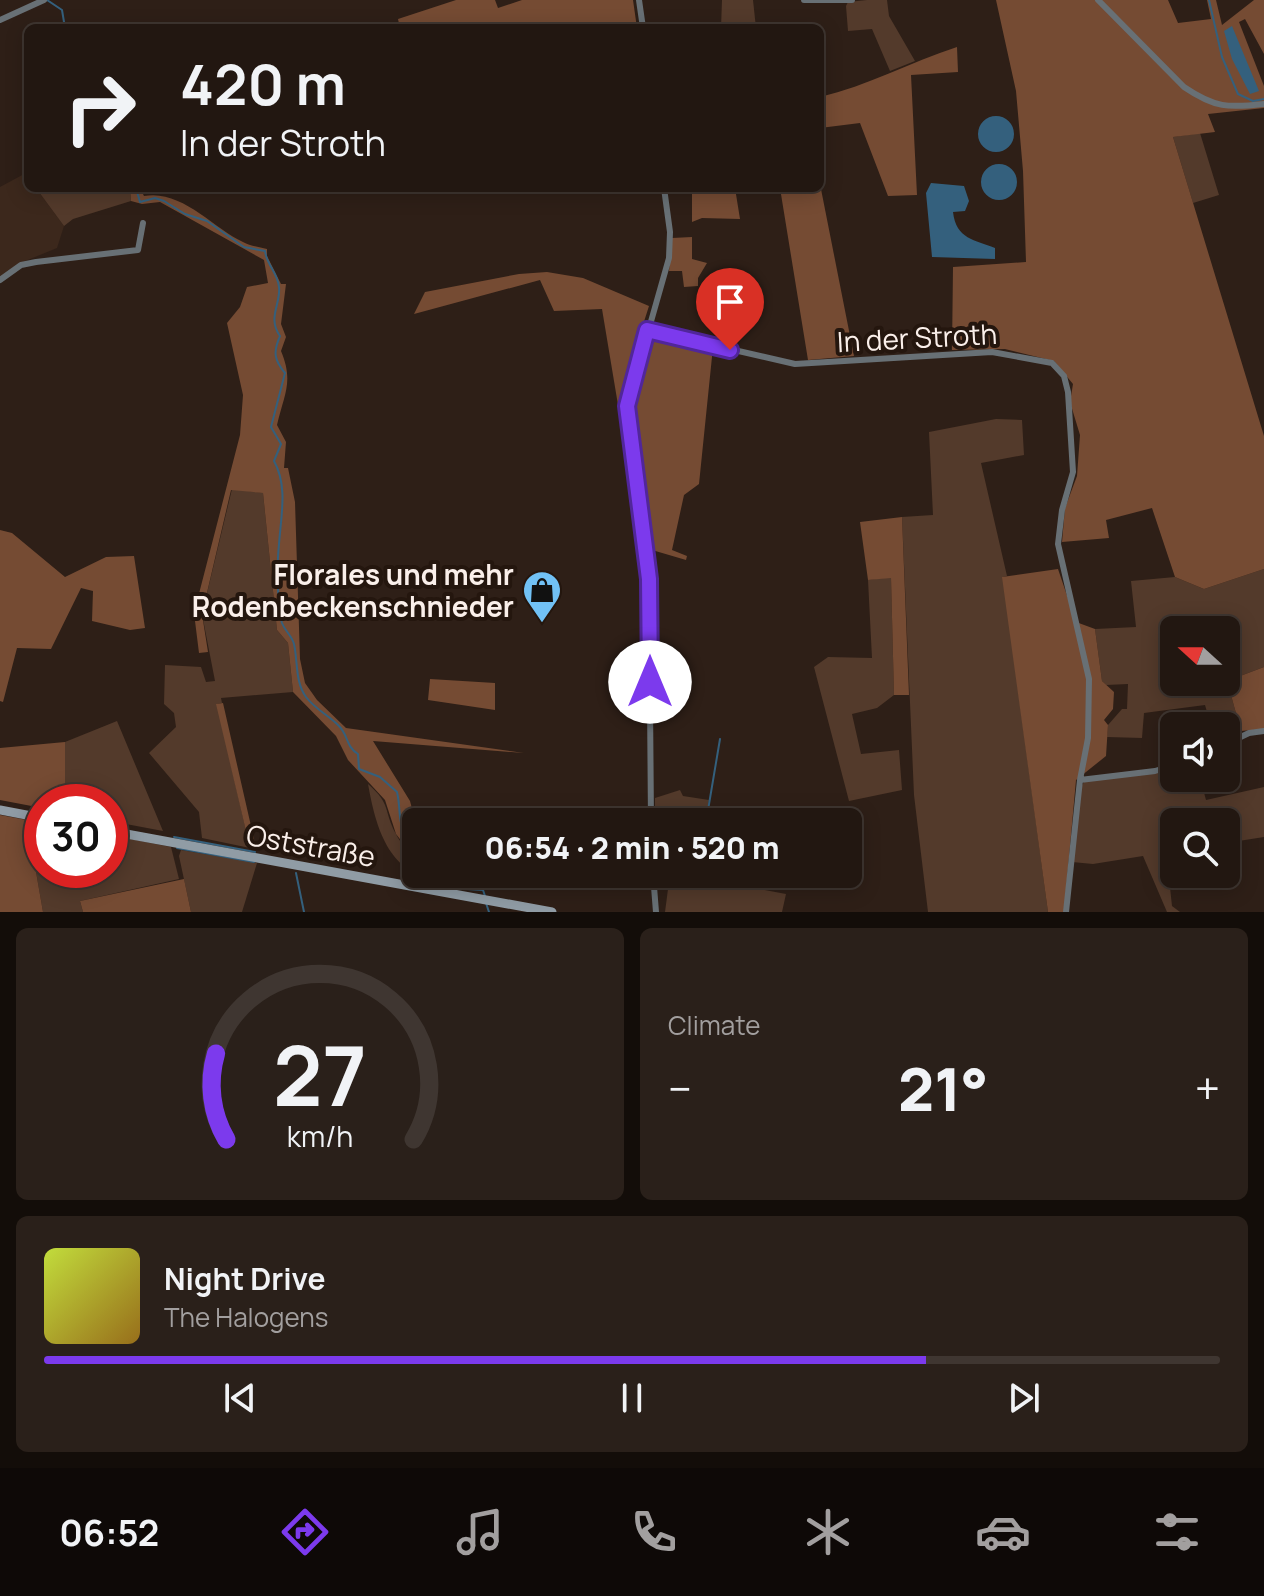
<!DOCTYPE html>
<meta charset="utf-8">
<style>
:root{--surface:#221711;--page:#2a201a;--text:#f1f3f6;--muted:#a29f9f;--line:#3f3631;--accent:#7c3aed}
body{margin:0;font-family:Manrope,sans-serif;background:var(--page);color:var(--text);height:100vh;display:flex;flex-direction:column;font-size:30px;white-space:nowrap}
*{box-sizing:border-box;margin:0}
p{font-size:26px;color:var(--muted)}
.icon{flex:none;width:44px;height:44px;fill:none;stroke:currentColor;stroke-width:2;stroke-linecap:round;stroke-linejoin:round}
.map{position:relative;height:912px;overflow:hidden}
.drawer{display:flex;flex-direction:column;gap:16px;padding:16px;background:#130d09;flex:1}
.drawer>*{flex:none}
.top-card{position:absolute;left:24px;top:24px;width:800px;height:168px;border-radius:12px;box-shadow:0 4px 20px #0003,0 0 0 2px var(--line);background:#221711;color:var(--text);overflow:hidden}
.needle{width:52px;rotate:291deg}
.tools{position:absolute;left:1160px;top:616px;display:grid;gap:16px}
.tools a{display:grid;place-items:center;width:80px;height:80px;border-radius:12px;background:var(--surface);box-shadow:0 4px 20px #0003,0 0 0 2px var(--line);font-size:40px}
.speed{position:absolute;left:24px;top:784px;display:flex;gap:16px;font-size:40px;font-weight:700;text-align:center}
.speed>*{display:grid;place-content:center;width:104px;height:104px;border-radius:50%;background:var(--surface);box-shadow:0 4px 20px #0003,0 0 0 2px var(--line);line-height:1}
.speed .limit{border:12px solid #d22;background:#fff;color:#111}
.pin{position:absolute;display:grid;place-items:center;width:68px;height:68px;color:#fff;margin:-82px -34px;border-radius:50% 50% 50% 0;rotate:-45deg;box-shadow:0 0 8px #0007}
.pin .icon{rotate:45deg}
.me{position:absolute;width:88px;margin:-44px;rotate:0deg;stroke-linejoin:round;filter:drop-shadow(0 0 6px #0008)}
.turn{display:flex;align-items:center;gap:28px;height:168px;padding:0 24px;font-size:36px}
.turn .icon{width:104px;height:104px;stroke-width:2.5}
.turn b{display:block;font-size:56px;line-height:68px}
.big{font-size:60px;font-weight:800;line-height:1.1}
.drawer .tile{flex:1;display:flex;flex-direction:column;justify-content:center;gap:12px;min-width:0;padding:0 28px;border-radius:12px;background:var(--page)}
.drawer .dial{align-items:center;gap:0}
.dial svg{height:208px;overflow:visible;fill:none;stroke:var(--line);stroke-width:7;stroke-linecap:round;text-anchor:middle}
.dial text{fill:var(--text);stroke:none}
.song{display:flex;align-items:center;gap:24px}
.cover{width:96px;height:96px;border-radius:12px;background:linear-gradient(135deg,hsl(70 70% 55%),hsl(40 70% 35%))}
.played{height:8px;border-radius:4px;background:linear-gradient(90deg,var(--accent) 75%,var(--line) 75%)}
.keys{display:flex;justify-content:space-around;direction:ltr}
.heat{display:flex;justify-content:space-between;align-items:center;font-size:44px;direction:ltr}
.drawer .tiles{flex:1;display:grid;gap:16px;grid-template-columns:1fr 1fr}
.tile:last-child{grid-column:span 2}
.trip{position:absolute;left:402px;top:808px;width:460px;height:80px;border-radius:12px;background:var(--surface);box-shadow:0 4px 20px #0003,0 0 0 2px var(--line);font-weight:800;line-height:80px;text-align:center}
.tabs{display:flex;height:128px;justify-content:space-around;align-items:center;background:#0e0907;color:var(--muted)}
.tabs .icon{width:56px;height:56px}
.tabs .selected{color:var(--accent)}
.tabs b{font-size:36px;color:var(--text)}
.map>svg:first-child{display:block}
.built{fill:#3c281c}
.green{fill:#533a2b;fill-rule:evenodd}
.forest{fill:#754b33}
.water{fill:#34607d}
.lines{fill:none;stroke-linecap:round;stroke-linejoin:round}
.stream{stroke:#34607d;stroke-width:2}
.street{stroke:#687075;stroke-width:6}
.secondary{stroke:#909ca5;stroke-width:9}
.route-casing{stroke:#51269a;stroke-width:20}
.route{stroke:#7c3aed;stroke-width:14}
.labels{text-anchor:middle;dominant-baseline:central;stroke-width:8;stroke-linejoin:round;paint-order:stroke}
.street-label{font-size:28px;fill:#faefea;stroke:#24160e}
.poi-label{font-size:28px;font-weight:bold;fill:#faefea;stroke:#24160e;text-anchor:end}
</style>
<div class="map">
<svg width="1264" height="912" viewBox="0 0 1264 912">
<rect width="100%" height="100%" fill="#2e1f17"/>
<path class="built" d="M 26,173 L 28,188 L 36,188 L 64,226 L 57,248 L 18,264 L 0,278 L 0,187 Z"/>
<path class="green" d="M 722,0 L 753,0 L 756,28 L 721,28 Z
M 867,0 L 887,0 L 889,16 L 915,61 L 890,71 L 872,29 L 848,31 L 846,6 L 848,2 Z
M 1200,133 L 1219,195 L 1193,203 L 1173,137 Z
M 36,188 L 130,188 L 131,201 L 73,219 L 64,226 Z
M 996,419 L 1022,420 L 1024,455 L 981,463 L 1007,576 L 1003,577 L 1048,912 L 928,912 L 914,795 L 902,517 L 933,515 L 929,432 Z
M 232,489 L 263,493 L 277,630 L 288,643 L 293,692 L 221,698 L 222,703 L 217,704 L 250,848 L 202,838 L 199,812 L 149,753 L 176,727 L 174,713 L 164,704 L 165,665 L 201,667 L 206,682 L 215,681 L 202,614 Z
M 1264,569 L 1264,667 L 1227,681 L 1241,731 L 1226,738 L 1226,726 L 1211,726 L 1205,705 L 1144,713 L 1142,738 L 1107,737 L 1108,725 L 1122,709 L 1127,709 L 1128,684 L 1106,685 L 1102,681 L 1095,629 L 1136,627 L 1131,581 L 1175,577 L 1204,589 ZM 1174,630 L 1226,630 L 1226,682 L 1174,682 Z
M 891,577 L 894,695 L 877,708 L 852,714 L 861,754 L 899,750 L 902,790 L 849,801 L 814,667 L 828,657 L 872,658 L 868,580 Z
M 117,721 L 163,831 L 110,821 L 110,802 L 65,802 L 65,742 Z
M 1174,767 L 1174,778 L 1200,778 L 1206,800 L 1264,787 L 1264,837 L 1226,843 L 1226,822 L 1174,822 L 1174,851 L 1167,852 L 1167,859 L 1172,906 L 1180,912 L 1167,912 L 1143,856 L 1093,864 L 1072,862 L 1081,787 L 1084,782 Z
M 368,784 C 392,805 383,810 396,834 C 405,852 416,852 416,874 L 434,874 L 437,881 C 388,872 376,828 368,784 Z
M 680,790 L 683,796 L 709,800 L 705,822 L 655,822 L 655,798 Z
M 27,820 L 42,823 L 42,870 L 110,870 L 110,835 L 171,847 L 179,879 L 80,901 L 83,912 L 43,912 Z
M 181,850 L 257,863 L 242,912 L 191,912 L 179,856 Z
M 670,874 L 697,874 L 697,877 L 786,894 L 782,912 L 665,912 Z"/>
<path class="forest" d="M 456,0 L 495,0 L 498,8 L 522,0 L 633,0 L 637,28 L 400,28 L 398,19 Z
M 996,0 L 1168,0 L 1178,23 L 1211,19 L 1207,0 L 1216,0 L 1222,25 L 1254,0 L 1264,0 L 1264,54 L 1245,19 L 1239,22 L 1264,86 L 1264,108 L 1208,114 L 1215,132 L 1173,137 L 1264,436 L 1264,569 L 1204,589 L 1175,577 L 1152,508 L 1106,520 L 1109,538 L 1062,542 L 1065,508 L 1077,476 L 1080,435 L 1070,402 L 1073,384 L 1054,361 L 1005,349 L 952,350 L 953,267 L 1026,262 L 1023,171 L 1016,91 Z
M 957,47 L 958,72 L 911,75 L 917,195 L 888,196 L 860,123 L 820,128 L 820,97 C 867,86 911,62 957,47 Z
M 820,184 L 854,356 L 808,360 L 780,188 L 820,188 Z
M 130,188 L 140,188 L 144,196 C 181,189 212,227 243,242 C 250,246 259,247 267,249 L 267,256 L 281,284 L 286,284 L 281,324 L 286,337 L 281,351 C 294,382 284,394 277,425 L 286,442 L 284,468 L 288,468 L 295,502 L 300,659 L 305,683 L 317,700 L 346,728 L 524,753 L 373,741 L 410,801 L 416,824 L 416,860 L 396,834 L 385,800 L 348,760 L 336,736 L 293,692 L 288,643 L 277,630 L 263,493 L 231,490 L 202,614 L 208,652 L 199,653 L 194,613 L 240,435 L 243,395 L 227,323 L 240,307 L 247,287 L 268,283 L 264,260 L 160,202 L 142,204 L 131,201 Z
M 702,188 L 735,188 L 740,219 L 702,218 L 692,222 L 692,193 Z
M 692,237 L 692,259 L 707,263 L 698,278 L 698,286 L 684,287 L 682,271 L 669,271 L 672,238 Z
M 547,272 L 583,278 L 649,306 L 641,331 L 713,347 L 699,484 L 684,495 L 672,550 L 687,556 L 686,560 L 652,550 L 634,429 L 619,411 L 602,309 L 554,311 L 540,280 L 414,314 L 425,292 L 519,274 Z
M 902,517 L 909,695 L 894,695 L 891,578 L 868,580 L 860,522 Z
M 0,530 L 12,533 L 65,577 L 106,557 L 134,556 L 145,628 L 130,630 L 92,621 L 93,591 L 81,588 L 51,649 L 17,648 L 3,702 L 0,701 Z
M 1058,569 L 1076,622 L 1095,629 L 1102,681 L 1114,692 L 1113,709 L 1104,720 L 1108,725 L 1106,756 L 1076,780 L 1064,912 L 1048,912 L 1002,577 Z
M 1264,667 L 1264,729 L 1241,731 L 1227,681 Z
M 430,679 L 495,683 L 495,710 L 428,700 Z
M 223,703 L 256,848 L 250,848 L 216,704 Z
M 65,742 L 65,802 L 42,802 L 42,808 L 0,800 L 0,748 Z
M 0,815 L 27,820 L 43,912 L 0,912 Z
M 184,879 L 191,912 L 83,912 L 80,901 Z"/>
<path class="water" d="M 1232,26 L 1259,91 L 1250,94 L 1232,59 L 1224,31 Z
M978 134a18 18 0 1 1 36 0a18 18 0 1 1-36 0Z
M981 182a18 18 0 1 1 36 0a18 18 0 1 1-36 0Z
M 931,183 L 964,186 L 969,201 L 965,211 L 953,212 C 956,239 975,240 995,248 L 995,259 L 932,257 L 926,193 Z"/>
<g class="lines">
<path class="stream" d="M 47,0 L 62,10 L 65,28
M 1209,0 L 1222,57 L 1238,94 L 1253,101 L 1264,99
M 136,188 L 140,202 L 155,198 L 164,201 L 185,214 L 207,221 L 244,247 L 265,251 C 266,264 278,273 279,287 C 281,304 267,318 280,336 C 273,352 274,360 285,373 L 271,427 L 281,444 L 274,461 C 288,486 281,516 279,544 C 277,562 277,607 282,623 C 285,631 292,636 294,644 C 298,662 295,682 306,697 C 315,709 328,715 338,725 C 349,735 345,746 358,754 L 359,769 L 380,777 L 397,792 C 402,812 395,831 416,845
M 706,822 L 720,739
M 174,837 L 255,852
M 177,848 L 254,862
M 296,873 L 304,912
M 698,876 L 698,874
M 457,882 L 467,889 L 483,890 L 485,896
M 486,903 L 489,912"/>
<path class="street" d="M 639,0 L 643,28
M 804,0 L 852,0
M 1098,0 L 1184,87 C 1215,108 1228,108 1264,104
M 0,20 L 44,0
M 0,280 L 21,265 L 36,262 L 138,250 L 143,223
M 647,330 L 795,364 L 992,352 L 1052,363 L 1064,376 L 1068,392 L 1073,472 L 1062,510 L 1058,544 L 1089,679 L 1088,738 L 1080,780 L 1066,912
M 1226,744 L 1249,733 L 1264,731
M 1080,780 L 1155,771 L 1174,765
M 651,822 L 649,579 L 627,406 L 669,258 L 670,232 L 664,188
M 653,874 L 656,912"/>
<path class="secondary" d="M 0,810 L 42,818
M 110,831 L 552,912"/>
</g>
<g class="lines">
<g class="route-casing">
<path id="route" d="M 650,682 L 649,579 L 627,406 L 647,330 L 730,350"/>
</g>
<use href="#route" class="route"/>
</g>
<defs>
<g id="shop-pin" transform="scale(2)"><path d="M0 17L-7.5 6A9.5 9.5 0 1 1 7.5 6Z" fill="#71c1f5" stroke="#24160e"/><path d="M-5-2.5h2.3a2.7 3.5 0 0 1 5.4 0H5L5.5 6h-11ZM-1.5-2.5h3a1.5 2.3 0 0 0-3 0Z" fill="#111"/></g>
</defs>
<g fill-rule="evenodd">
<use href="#shop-pin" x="542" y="590"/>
</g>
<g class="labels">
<g class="street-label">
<text transform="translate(917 337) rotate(-3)">In der Stroth</text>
<text transform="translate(311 845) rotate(10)">Oststraße</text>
</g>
<g class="poi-label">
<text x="514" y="574">Florales und mehr<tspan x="514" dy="32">Rodenbeckenschnieder</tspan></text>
</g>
</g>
</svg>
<div class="tools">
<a><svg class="needle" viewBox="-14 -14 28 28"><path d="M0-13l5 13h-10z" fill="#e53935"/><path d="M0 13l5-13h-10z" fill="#a29f9f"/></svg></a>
<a><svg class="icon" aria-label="sound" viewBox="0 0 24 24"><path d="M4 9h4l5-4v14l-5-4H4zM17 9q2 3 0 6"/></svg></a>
<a><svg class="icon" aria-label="search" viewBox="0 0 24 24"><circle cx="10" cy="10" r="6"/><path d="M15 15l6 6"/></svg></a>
</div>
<div class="speed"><div class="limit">30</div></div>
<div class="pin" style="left:730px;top:350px;background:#d93025"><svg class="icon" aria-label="arrive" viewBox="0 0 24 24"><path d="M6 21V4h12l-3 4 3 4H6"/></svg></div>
<svg class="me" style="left:650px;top:682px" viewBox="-20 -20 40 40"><circle r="19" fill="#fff"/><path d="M0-13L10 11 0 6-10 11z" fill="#7c3aed"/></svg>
<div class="trip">06:54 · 2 min · 520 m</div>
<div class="top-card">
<div class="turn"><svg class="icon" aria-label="right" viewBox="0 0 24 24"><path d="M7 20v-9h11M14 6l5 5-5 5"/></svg><div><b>420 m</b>In der Stroth</div></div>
</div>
</div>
<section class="drawer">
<div class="tiles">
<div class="tile dial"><svg viewBox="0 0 100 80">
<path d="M14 69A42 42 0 1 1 86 69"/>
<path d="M14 69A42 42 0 0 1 10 36" stroke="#7c3aed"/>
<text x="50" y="56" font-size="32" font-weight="700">27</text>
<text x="50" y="72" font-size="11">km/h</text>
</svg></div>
<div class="tile"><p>Climate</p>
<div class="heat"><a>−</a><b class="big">21°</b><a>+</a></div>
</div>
<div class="tile">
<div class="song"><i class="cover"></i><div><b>Night Drive</b><p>The Halogens</p></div></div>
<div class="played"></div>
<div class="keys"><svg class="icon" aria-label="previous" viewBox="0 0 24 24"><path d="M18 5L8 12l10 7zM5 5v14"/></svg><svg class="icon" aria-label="pause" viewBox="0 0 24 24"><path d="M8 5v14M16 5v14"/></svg><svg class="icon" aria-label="next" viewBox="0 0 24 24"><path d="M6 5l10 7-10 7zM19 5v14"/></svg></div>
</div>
</div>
</section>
<nav class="tabs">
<b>06:52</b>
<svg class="icon selected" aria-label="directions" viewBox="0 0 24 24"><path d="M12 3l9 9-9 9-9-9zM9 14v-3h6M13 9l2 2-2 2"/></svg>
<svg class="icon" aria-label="music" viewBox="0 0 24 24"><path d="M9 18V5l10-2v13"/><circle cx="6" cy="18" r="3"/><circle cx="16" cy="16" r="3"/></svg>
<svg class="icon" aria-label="phone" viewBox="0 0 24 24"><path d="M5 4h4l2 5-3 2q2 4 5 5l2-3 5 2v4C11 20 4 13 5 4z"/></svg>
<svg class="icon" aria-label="climate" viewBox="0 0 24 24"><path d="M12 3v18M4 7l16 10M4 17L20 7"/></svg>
<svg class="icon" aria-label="car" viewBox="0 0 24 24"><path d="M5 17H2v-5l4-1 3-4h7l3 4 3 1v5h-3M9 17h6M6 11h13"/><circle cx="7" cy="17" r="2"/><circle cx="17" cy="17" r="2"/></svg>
<svg class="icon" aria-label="filters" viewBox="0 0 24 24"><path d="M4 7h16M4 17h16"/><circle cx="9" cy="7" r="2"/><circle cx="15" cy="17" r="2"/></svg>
</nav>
